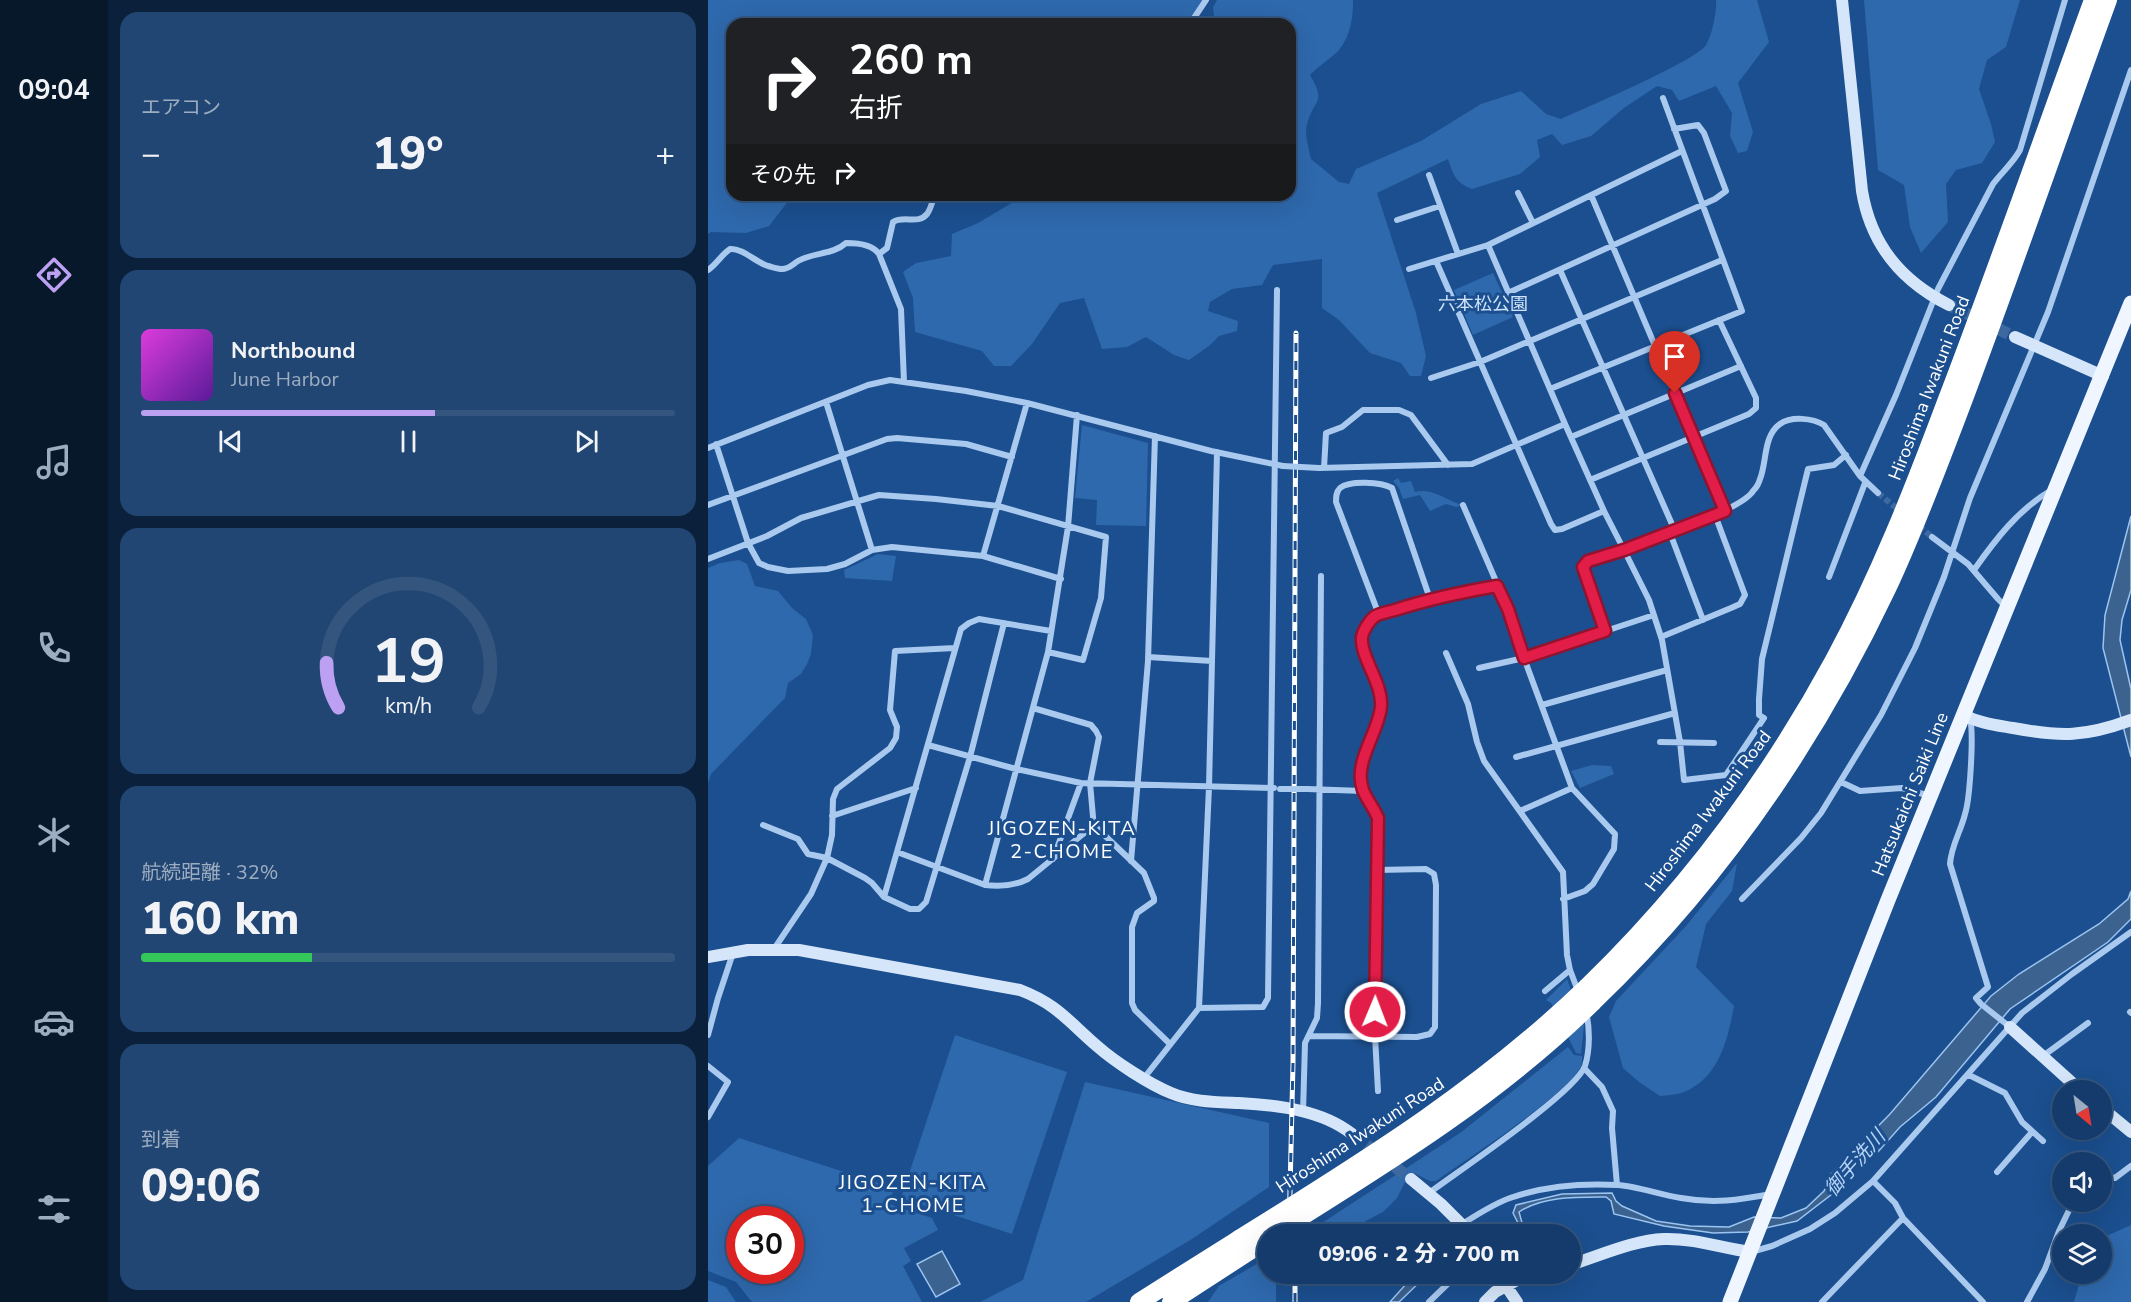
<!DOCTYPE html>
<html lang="ja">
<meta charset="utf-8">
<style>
:root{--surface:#143b6b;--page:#214673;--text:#f1f3f6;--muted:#9dadc1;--line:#33557e;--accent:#bca0f2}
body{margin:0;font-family:"Nunito Sans","Noto Sans JP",sans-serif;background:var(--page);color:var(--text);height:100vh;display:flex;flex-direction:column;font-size:22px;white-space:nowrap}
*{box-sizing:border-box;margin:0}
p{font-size:20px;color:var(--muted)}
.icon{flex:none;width:33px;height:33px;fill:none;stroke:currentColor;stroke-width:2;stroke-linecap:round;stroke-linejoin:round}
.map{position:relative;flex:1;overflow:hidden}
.details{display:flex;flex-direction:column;gap:12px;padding:12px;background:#0b203b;width:600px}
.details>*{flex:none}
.top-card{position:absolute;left:18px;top:18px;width:570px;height:183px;border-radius:18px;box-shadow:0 6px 24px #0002,0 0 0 2px var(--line);background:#202124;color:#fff;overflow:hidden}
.needle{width:39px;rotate:150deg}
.buttons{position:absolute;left:1344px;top:1080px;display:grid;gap:12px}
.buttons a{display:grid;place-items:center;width:60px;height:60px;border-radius:50%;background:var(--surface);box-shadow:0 6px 24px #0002,0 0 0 2px var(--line);font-size:30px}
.speed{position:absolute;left:18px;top:1206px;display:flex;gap:12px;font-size:30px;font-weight:700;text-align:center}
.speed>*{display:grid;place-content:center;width:78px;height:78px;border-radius:50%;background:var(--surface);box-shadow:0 6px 24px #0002,0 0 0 2px var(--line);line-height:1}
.speed .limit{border:9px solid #d22;background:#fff;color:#111}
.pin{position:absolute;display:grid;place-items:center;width:51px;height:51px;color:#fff;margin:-62px -26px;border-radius:50% 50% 50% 0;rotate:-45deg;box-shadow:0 0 6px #0007}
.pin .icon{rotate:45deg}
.me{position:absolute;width:66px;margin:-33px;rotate:1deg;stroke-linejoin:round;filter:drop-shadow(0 0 4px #0008)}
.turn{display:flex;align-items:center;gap:21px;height:126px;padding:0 24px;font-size:27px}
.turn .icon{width:78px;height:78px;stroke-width:2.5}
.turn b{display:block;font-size:42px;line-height:51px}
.then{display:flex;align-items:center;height:57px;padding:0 24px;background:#0003;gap:12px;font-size:22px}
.big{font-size:45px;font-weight:800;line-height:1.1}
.details .card{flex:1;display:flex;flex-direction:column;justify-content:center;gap:9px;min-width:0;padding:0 21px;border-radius:18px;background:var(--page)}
.details .dial{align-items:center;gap:0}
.dial svg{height:156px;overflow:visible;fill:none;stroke:var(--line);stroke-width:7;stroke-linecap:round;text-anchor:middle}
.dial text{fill:var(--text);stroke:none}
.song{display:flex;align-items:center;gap:18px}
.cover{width:72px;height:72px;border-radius:9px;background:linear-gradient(135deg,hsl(300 70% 55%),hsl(270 70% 35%))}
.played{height:6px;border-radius:3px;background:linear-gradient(90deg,var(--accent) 55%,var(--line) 55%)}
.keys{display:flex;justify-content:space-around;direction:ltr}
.heat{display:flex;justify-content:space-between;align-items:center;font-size:33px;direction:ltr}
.charge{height:9px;border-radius:4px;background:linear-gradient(90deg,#34c759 32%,var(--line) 0)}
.trip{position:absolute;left:549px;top:1224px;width:324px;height:60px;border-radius:30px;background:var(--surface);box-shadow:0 6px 24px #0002,0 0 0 2px var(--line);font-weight:800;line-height:60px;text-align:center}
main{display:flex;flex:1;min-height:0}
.menu{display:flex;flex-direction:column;width:108px;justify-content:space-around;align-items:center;background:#08182b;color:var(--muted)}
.menu .icon{width:42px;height:42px}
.menu .active{color:var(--accent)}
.menu b{font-size:27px;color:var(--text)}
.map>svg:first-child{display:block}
.green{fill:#2e69ad;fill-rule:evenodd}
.water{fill:#3c6290;stroke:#9cc4f0;stroke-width:1.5}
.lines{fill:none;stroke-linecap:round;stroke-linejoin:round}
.street-tunnel{stroke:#3d69a0;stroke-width:6;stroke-dasharray:6 3;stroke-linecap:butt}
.secondary-tunnel{stroke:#3d69a0;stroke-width:12;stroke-dasharray:12 6;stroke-linecap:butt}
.street{stroke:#a9c9ee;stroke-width:6}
.secondary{stroke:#d6e6fa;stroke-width:12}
.primary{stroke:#f0f6ff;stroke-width:15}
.highway{stroke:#fff;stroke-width:18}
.rail-casing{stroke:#fff;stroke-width:5}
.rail{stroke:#1b4f8f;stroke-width:3;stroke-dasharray:9;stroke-linecap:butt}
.street-bridge{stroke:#a9c9ee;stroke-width:6}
.highway-bridge{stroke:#fff;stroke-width:18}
.route-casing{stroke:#92132f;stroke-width:15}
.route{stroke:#e11d48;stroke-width:10}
.labels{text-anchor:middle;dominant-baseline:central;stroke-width:6;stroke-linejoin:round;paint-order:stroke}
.park-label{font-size:18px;fill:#cfe3fa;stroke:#1b4f8f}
.street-label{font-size:18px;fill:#fff;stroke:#1b4f8f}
.neighbourhood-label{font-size:20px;letter-spacing:1.5px;fill:#fff;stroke:#1b4f8f}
.water-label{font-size:20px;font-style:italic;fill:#b5d3f5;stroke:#1b4f8f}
</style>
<main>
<nav class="menu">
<b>09:04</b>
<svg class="icon active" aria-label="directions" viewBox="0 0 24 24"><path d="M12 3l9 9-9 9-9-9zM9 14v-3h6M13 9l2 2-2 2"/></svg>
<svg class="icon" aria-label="music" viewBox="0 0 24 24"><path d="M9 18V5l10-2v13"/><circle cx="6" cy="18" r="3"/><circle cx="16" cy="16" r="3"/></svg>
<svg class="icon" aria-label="phone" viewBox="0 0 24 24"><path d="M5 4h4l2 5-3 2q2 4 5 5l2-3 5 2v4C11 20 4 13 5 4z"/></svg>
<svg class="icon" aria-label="climate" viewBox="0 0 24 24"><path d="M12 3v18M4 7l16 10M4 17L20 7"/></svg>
<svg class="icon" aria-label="car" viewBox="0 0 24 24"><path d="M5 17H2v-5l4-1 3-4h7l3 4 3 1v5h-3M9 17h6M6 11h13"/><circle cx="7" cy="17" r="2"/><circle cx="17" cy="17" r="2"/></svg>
<svg class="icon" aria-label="filters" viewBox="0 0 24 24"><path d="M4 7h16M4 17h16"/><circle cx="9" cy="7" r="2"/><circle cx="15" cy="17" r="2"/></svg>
</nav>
<section class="details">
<div class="card"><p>エアコン</p>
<div class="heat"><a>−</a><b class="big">19°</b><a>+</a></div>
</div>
<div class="card">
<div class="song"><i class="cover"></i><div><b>Northbound</b><p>June Harbor</p></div></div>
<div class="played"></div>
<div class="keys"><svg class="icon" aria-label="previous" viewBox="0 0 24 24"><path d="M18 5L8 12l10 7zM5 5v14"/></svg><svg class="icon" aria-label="pause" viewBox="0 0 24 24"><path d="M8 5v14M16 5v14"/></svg><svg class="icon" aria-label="next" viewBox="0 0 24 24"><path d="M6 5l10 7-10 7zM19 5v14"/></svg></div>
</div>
<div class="card dial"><svg viewBox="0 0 100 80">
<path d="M14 69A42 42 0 1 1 86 69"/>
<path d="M14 69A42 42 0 0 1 8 46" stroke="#bca0f2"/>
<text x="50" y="56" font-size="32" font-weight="700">19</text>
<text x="50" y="72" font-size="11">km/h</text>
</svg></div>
<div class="card"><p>航続距離 · 32%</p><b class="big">160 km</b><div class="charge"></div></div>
<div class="card"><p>到着</p><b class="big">09:06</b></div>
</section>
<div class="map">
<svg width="1423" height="1302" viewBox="0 0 1423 1302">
<rect width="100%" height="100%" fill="#1b4f8f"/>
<path class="green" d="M 0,0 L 495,0 L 485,17 L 473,24 L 24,24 L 24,195 L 85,195 L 61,226 L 38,233 L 3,232 L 0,234 Z
M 509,0 L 645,0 C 645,17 643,35 631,50 C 624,58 610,66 602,75 C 619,104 606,98 599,124 C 596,133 601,149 603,159 L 631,182 L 641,184 L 648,169 L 713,141 L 773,104 L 813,91 L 838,114 L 853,119 C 877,108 988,61 998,45 C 1004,35 1009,12 1008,0 L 1049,0 L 1061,42 L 1030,83 L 1045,132 L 1039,151 L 1030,153 L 1022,136 L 1024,113 L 1008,86 L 971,101 L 964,90 L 949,86 L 916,108 L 883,136 L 854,145 L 844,134 L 829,140 L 832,157 L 812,174 L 764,189 C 747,182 746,176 740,159 L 669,193 L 708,313 L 718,356 L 713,376 L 702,376 L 693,363 L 662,353 L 631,320 L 614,308 L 614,259 L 565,265 L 554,285 L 524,289 L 502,302 L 500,311 L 530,321 L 529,331 L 511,336 L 501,346 L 481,360 L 466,355 L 438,337 L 419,347 L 394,349 L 376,298 L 352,303 L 324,344 L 303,366 L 286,366 L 274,351 L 207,332 L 205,298 L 195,272 L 208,263 L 243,256 L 244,234 L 270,223 L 317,195 L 582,195 L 582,24 L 507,24 L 505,7 Z
M 1156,0 L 1312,0 L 1298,47 L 1279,60 L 1271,89 L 1283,124 L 1287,142 L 1274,163 L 1248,170 L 1238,184 L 1240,222 L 1213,253 L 1202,227 L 1196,185 L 1170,170 Z
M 785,273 L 805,317 L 765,335 L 746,290 Z
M 374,425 L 440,443 L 438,526 L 388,525 L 389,500 L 367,498 Z
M 690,478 L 693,483 L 703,481 L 707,492 C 725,487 738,501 755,505 L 748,507 L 738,504 L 722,511 L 712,495 L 695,499 L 691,488 L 685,481 Z
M 170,554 L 188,556 L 184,581 L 137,578 L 136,570 Z
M 31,560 L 39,564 L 47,586 L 70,591 L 84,608 L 98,619 L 105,635 L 103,654 L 99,664 L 93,674 L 80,683 L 77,698 L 3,774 L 0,783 L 0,568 L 12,563 Z
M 884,765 L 903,766 L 906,774 L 872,788 L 863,771 Z
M 1029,863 L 1024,891 L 998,924 L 988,967 L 1026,1006 C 1020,1039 1011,1078 976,1092 C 969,1095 960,1095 952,1096 L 931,1082 L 915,1068 L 901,1017 L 908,1001 L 978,926 Z
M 859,979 L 876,1025 L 873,1054 L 868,1053 L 843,1003 L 838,1000 Z
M 247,1035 L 359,1072 L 304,1234 L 193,1198 Z
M 860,1047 L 866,1055 L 874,1056 C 874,1060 874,1063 873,1066 C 863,1092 756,1161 728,1181 L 722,1181 L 706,1173 L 700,1176 L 689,1198 L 675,1212 L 633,1234 L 597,1234 L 752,1133 Z
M 377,1082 L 561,1123 L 561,1187 L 484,1239 L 378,1302 L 272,1302 L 315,1280 Z
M 31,1138 L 186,1188 L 181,1204 L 224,1218 L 230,1230 L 196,1248 L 203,1261 L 195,1266 L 214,1302 L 44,1302 L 28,1282 L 0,1271 L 0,1166 ZM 32,1220 L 82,1220 L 82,1270 L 32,1270 Z
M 1423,1225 L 1423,1302 L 1366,1302 L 1374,1274 L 1394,1274 L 1394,1238 Z
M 559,1258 L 560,1274 L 573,1274 L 568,1279 L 568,1302 L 500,1302 L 511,1286 Z
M 0,1280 L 18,1287 L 28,1302 L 0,1302 Z"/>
<path class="water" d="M 1423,516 L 1423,590 L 1414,620 L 1412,640 L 1423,689 L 1423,757 L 1395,648 L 1397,615 Z
M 1423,891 L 1423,919 L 1400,942 L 1302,1009 L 1228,1097 L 1192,1127 L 1169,1153 L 1142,1170 L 1128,1191 L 1089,1221 L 1040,1232 L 1005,1233 L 956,1226 L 906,1214 L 903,1201 L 898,1197 C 870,1197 835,1196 811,1212 L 815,1226 L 796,1234 L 786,1234 L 805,1228 L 810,1223 L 805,1213 L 808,1205 L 854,1194 L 904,1193 L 908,1201 L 914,1206 L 948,1221 L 982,1226 L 1021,1227 L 1046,1217 L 1073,1218 L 1098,1208 L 1116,1191 L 1123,1174 L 1182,1114 L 1283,996 L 1311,974 L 1391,924 L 1420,899 Z
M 234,1251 L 252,1284 L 228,1297 L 209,1264 Z
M 707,1274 L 720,1274 L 691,1302 L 682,1302 Z"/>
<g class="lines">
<path class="street-tunnel" d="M 1170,493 L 1193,512
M 1211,526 L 1224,537"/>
<path class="secondary-tunnel" d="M 1241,305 L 1307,337
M 644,1134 L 703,1179"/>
<path class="street" d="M 482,24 L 498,0
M 721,175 L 750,254
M 810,193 L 825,223
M 883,195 L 1017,511
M 689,220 L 732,206
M 780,245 L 857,424
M 171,254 L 193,309 L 196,382
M 728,261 L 843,524 L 847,530 L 854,529 L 896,511
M 701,269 L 780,245 L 974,151
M 0,270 C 9,264 13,255 22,249 C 35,248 47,262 60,266 C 64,267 70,269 74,269 C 81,269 85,264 90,261 C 106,252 125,255 138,243 C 149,243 165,245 171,254 L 179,248 L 185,222 C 196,215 210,225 219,214 C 223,209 224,201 227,195
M 852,270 L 967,531
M 800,293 L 1007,199 L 1018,191 L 996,133 L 990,125 L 966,129
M 723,378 L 772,362 L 1014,260
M 842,389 L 1034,311 L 955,98
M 118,402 L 164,550
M 863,437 L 1033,366
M 8,444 L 40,543 L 51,563 L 60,567 L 80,571 L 119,569 L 137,564 L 164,550 L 184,547 L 275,556 L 353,579
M 0,448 L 160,385 L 182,380 L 258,391 L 319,403 L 503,451 L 575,466
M 611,468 L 764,464 L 857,424 L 896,511 L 916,550 C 942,540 1034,510 1045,491 C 1048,488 1051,483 1052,479 C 1059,462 1055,436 1072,424 C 1083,416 1105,418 1116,425 L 1152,476 L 1170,493
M 616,468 L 618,433 L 634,427 L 655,410 L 691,410 L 703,415 L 740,465
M 1152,476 L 1188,395 L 1230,289 L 1285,184 C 1294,172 1305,163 1312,150 L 1357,0
M 882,480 L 1041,414 L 1048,408 L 1048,398 L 1011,320
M 0,505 L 179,439 L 189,438 L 258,444 L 304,457
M 755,505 L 800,609 L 816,658 L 864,788 L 907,834 L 906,849 L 885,884 L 877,891 L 855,899
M 962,533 L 995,620
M 1224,537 L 1260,564 L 1290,599 L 1299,608
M 275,556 L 319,403
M 0,559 L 59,536 L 93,518 L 171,495 L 228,499 L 290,506 L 398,537 L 393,598 L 375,660 L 340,652
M 1266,570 C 1287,540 1310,510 1342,491
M 1121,577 L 1157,483
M 671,615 L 628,502 C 628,497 628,492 632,488 C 642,480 673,482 684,488 L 722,599
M 897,631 L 875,567 L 880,561 L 916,550 L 941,600 L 954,640 L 972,742 L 976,780 L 1018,775 L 1056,718 L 1051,715 L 1051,699 L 1054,659 L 1100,469 L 1126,465 L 1138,455
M 953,637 L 1023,608 L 1032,604 L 1037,595 L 1007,515
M 738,653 L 760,704 L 769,742 L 776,761 L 855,872 L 859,955 L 862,970 L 870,991
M 440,657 L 504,661
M 771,668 L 816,658 L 946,615
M 834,705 L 959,670
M 325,708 L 383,725 L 388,731 L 391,737 L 382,783 L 386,828
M 1262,719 C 1266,733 1262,799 1257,814 C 1253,831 1243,846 1242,864 L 1280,987 L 1268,998 L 1273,1004 L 1302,1027
M 952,742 L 1006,743
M 220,745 L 308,769 L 373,783 L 566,788
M 808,757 L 967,713
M 1133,782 L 1152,791 L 1194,788 L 1222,796
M 599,789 L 655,791
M 812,811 L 864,788
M 124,816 L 208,788
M 55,825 L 90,839 L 100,854 L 119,858 L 157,878 L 164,883 L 176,897 L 202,909 L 211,909 L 218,902 L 262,757 L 296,623
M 189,852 L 277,885 C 293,887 306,886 320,879 L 380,830 L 386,828 L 390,829 L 436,873 L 446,898 L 446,901 L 429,913 L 424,927 L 424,1003 L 427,1010 L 462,1044
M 345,859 L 373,783
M 423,861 L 440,661 L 447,436
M 277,885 L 340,652 L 360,527 L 369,415
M 176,897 L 253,629 L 261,623 L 271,619 L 343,631
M 1034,899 L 1093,838 L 1113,813 L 1173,715 L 1207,648 L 1236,577 L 1262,498 L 1340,312 L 1423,70
M 66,949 L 103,894 L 119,858 L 124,835 L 125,799 L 129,789 L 182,748 L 188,738 L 189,727 L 182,710 L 187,651 L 247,648
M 837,991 L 862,970
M 491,1008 L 555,1007 L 560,998 L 569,290
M 1422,1012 L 1423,1013
M 0,1035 L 10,998 L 25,953
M 601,1036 L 709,1037 L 722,1034 L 727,1027 L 728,885 L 726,874 L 718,869 L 669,870
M 1335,1056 L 1380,1023
M 0,1066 L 20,1082 L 0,1117
M 876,1068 L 894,1087 L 905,1111 L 904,1128 L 909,1185
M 1261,1075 L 1297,1093 L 1314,1122 L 1335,1141
M 436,1078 L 491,1008 L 501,787 L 509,452
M 670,1091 L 667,1036 L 670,818 C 665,805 654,794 653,780 C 651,753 672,731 673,704 C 673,682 659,659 654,638 L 655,632 L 666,617 L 722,599 L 789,586
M 595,1113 L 597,1043 L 609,1018 L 610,1003 L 613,576
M 1289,1172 L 1324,1132
M 1394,1176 L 1407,1178 L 1423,1166
M 1165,1181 L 1187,1203 L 1195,1218 L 1275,1302
M 721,1193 C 749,1172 867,1093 877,1066 C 882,1050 882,1028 878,1012
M 754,1224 C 769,1215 785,1204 802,1198 C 836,1186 874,1183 910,1185 C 928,1186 953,1195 973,1198 C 1006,1204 1031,1200 1063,1194
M 1043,1252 L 1064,1246 L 1102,1229 L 1127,1213 L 1165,1181 L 1314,1013 L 1364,974 L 1423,932
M 721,1302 L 750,1274
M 1114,1302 L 1195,1218
M 1319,1302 L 1337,1269 L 1351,1231 L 1365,1202"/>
<path class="secondary" d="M 1134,0 L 1154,191 C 1163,245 1193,281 1241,305
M 1307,337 L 1395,376
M 1256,715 C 1271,723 1288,725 1305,728 C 1353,737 1377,737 1423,720
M 0,957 L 40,950 L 91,950 L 312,990 C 349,1004 361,1022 389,1046 C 407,1062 441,1084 463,1093 C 484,1102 508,1102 531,1103 C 568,1105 614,1110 644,1134
M 1302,1027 L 1372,1090
M 1394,1108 L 1423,1132
M 703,1179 L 733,1204 L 763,1234
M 862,1265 C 891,1256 926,1240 956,1239 C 985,1238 1013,1248 1042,1252
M 790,1274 L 809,1302
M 777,1302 L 787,1292 L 820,1274"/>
<path class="primary" d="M 1022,1302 L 1180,900 L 1423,303"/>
<path class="highway" d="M 879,987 C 977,892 1061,780 1126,660 C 1171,577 1205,490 1238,402 C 1289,269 1336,134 1385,0
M 885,1002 C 1008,884 1106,743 1179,589 C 1205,534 1226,477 1248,420 C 1301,281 1349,140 1400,0
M 431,1302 L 531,1239
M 463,1302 L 560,1239"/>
<g class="rail-casing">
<path id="rail" d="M 581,1234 L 585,1063 L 588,333
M 587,1302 L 587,1274"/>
</g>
<use href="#rail" class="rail"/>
<path class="street-bridge" d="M 575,466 L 611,468
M 572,789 L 599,789"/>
<path class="highway-bridge" d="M 566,1234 C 678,1164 791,1095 885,1002
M 531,1239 C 656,1161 772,1090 879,987"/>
</g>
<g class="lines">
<g class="route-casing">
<path id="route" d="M 667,1012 L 670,818 C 666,808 659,800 655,790 C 645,762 670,734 673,707 C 675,683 652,657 654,637 C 655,631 661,621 666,617 C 671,613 681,612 687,610 C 721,599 754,592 789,586 L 800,609 L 816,658 L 897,631 L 875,567 L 880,561 L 916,550 L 1017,511 L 967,393"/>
</g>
<use href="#route" class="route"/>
</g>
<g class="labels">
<g class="park-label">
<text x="775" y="304">六本松公園</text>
</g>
<g class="street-label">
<text transform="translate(1221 388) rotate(-69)">Hiroshima Iwakuni Road</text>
<text transform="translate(1202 794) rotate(-68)">Hatsukaichi Saiki Line</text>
<text transform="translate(1000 811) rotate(-53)">Hiroshima Iwakuni Road</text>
<text transform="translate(652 1135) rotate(-33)">Hiroshima Iwakuni Road</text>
</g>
<g class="neighbourhood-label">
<text x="354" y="828">JIGOZEN-KITA<tspan x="354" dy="23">2-CHOME</tspan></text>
<text x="205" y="1182">JIGOZEN-KITA<tspan x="205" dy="23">1-CHOME</tspan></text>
</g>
<g class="water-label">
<text transform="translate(1147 1163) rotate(-49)">御手洗川</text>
</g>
</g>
</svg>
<div class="buttons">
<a><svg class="needle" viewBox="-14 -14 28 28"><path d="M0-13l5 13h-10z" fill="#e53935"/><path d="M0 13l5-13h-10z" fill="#9dadc1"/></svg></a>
<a><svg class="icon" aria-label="sound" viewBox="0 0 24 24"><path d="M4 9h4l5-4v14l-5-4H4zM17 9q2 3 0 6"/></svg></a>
<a><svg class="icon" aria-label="layers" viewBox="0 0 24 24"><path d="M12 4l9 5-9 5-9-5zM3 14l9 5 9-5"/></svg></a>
</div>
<div class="speed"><div class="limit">30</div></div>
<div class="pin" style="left:967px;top:393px;background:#d93025"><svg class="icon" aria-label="arrive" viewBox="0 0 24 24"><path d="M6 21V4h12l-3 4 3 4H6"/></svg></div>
<svg class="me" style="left:667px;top:1012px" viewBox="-20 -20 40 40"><circle r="17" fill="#e11d48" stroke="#fff" stroke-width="3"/><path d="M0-11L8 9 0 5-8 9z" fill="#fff"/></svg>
<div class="trip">09:06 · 2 分 · 700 m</div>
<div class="top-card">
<div class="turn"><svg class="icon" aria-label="right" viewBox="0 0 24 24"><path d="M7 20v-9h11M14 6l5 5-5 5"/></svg><div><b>260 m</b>右折</div></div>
<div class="then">その先<svg class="icon" aria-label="right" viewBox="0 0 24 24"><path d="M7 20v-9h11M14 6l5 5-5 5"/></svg></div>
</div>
</div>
</main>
